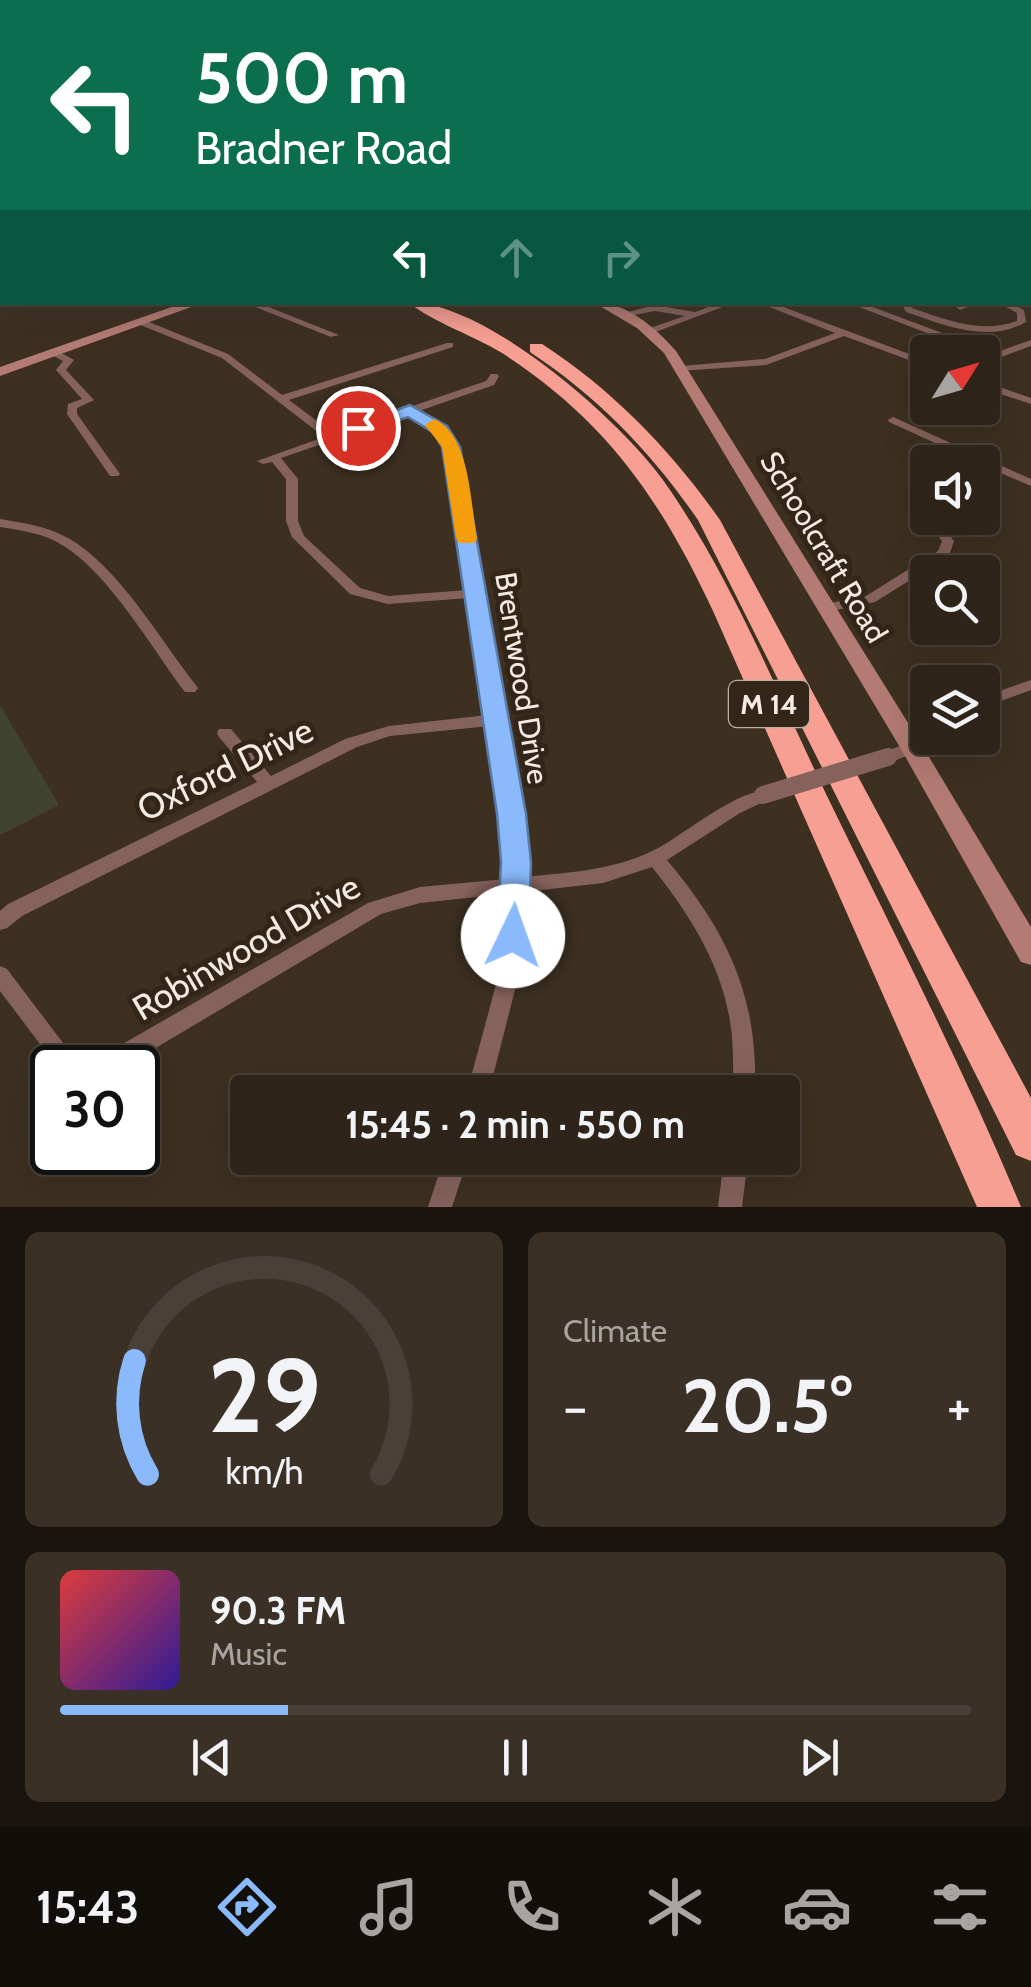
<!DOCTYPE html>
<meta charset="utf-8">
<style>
:root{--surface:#2e2419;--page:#3a3026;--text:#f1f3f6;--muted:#a7a4a2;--line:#494138;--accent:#8abafc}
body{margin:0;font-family:Cabin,sans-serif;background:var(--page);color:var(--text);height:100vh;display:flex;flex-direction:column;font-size:38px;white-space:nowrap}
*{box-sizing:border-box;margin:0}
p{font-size:32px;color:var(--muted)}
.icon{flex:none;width:55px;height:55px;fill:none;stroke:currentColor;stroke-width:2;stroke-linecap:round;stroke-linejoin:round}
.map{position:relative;height:1207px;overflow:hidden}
.drawer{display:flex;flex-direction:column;gap:25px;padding:25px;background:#19140e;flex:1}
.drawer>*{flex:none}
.guide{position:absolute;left:0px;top:0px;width:1032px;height:305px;box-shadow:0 10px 40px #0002,0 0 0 2px var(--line);background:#0b6e4f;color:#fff;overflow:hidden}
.needle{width:65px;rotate:53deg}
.controls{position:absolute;left:910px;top:335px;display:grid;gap:20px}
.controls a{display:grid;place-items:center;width:90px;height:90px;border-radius:10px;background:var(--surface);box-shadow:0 10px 40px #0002,0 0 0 2px var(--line);font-size:50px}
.speed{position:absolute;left:30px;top:1045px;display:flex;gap:20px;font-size:50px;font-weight:700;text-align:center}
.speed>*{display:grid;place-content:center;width:130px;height:130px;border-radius:50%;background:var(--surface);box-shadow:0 10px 40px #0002,0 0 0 2px var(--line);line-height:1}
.speed .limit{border:5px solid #111;border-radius:15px;background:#fff;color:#111}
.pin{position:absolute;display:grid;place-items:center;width:85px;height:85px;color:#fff;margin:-42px;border:5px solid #fff;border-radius:50%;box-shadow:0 2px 10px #0007}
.me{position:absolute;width:110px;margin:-55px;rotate:3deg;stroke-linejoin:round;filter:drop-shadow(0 0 8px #0008)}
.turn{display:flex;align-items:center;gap:35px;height:210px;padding:0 30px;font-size:45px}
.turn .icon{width:130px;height:130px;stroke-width:2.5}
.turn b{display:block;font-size:70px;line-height:85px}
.lanes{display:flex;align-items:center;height:95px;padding:0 30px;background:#0003;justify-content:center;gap:50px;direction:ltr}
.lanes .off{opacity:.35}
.big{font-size:75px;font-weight:800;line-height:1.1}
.drawer .card{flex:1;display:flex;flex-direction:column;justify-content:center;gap:15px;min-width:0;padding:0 35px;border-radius:15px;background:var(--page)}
.drawer .dial{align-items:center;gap:0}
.dial svg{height:260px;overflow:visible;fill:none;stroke:var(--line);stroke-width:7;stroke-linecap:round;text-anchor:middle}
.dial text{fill:var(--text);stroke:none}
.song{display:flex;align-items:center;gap:30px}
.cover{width:120px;height:120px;border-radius:15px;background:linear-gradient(135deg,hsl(0 70% 55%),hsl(250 70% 35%))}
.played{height:10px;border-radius:5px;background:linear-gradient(90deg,var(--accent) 25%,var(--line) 25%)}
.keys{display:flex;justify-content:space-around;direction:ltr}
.heat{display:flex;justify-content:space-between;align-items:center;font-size:55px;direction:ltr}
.drawer .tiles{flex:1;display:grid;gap:25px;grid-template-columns:1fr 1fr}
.card:last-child{grid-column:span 2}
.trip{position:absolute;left:230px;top:1075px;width:570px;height:100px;border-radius:10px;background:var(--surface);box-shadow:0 10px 40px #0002,0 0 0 2px var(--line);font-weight:800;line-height:100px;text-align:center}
.dock{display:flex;height:160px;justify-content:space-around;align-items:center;background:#120e0a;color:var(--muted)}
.dock .icon{width:70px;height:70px}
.dock .active{color:var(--accent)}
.dock b{font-size:45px;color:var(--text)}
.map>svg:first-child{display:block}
.green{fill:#40442f}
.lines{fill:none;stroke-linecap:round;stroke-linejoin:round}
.river{fill:#031d27;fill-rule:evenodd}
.street{fill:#86625c;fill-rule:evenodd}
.secondary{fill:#b37b73;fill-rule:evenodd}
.highway{fill:#f79f93;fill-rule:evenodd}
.street-bridge{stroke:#86625c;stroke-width:18}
.route{fill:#8abafc;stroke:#5a79a4;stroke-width:2.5}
.slow{fill:#f59e0b}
.labels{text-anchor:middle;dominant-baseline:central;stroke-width:10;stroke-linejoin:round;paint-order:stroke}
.shield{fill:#332618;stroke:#bab1a5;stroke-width:2.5}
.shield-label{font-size:28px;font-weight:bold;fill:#f4ece2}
.street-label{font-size:30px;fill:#f4ece2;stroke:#332618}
.near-street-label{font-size:35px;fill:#f4ece2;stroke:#332618}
</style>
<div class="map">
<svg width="1031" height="1207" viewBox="0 0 1031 1207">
<rect width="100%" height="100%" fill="#3d3021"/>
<path class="green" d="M 0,705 L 59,805 L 0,835 Z"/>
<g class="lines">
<path class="river" d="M 0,281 L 2,282 L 2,288 L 0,289 Z"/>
<path class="street" d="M 1031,297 L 1031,303 L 1027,303 L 1030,302 Z
M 243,302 L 256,302 L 339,335 L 331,337 Z
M 722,302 L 736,302 L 650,334 L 647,333 L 647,329 L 685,316 L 655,311 L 624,317 L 620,314 L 655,305 L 695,312 Z
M 757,302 L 770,302 L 928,361 L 928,367 L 844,336 L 766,365 L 678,371 L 678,367 L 681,366 L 765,359 L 835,333 Z
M 846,302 L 859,302 L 988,350 L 1000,351 L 1031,340 L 1031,346 L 1001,357 L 987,356 Z
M 901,302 L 910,302 L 912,308 C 947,320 981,334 1017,321 L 1017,313 L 997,302 L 1009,302 L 1024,310 L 1026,322 C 988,344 944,325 906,312 Z
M 966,302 L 980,302 L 960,310 L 956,307 Z
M 138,320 L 144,320 L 228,354 L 282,395 L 447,343 L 453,343 L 453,347 L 289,400 L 333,433 L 486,381 L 491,374 L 497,374 L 499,376 L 494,385 L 419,411 L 445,428 L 457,447 L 516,788 L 525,862 L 525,877 C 572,872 618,870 660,847 C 685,833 743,786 769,791 L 772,795 L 769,799 L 740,813 L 667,860 C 728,933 758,996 755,1092 L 733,1092 C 733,1069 734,1045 730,1021 C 720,961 689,914 652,867 L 603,883 L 524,892 L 521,966 L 489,1092 L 467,1092 L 501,966 L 505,894 L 420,903 L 381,914 L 122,1068 L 90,1068 L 93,1061 L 368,903 L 420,887 L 506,879 C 509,828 498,776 490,726 L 390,736 L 357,747 L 22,916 L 7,928 L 0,930 L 0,911 L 8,904 L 257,782 L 219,737 L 217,733 L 219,729 L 231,729 L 271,776 L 345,739 L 389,726 L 488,715 L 469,598 L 388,604 L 350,594 L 292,537 L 286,521 L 286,479 L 272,462 L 263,464 L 257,461 L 324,437 L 222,358 L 138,324 ZM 409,414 L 437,432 L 445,447 L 468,590 L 388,596 L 360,588 L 304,536 L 298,521 L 298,479 L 281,458 Z
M 50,350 L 56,350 L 74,360 L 66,370 L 94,400 L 77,408 L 77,414 L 120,474 L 118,476 L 110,476 L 67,414 L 68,404 L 82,399 L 56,370 L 63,361 L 50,354 Z
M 982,381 L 1031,398 L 1031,404 L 982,388 Z
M 893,417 L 1031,479 L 1031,486 L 982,465 L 982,462 L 977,462 L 889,422 L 888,420 Z
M 926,515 L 936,518 L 954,541 L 949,556 L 875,602 L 826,612 L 821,611 L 819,608 L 821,605 L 866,596 L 938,551 L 942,541 L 924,518 Z
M 0,519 C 23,523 47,526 68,538 C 117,565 160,639 195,684 L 198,688 L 195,692 L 185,692 C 150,646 104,564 53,540 C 36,532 18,530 0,527 Z
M 1031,680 L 1031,690 L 982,708 L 982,697 Z
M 928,735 L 928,738 L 943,738 L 941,742 L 894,761 L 882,761 L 880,757 L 882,753 Z
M 0,966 L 7,969 L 82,1068 L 58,1068 L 0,991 Z
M 444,1158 L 468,1158 L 452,1207 L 428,1207 Z
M 724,1158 L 748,1158 L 742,1207 L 718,1207 Z"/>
<path class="secondary" d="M 1030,195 L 1031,195 L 1031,201 L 1030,201 Z
M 0,257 L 2,257 L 2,263 L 0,263 Z
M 1030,283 L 1031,283 L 1031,291 L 1030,291 Z
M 186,302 L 205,302 L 0,376 L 0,367 Z
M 593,302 C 626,302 655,327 676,351 L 920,742 L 1031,927 L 1031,965 L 1021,962 L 901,749 L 664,353 L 637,328 Z"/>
<path class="highway" d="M 0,180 L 2,181 L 2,188 L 0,188 Z
M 408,302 C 486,302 618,418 663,480 C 731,576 776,690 827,796 C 893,932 963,1067 1021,1207 L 977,1207 L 713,611 C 661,500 606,420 502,353 C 473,335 434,323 408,302 Z
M 530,344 L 542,344 C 614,391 671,450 720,520 L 1031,1098 L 1031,1161 L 1016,1155 L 698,520 C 652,453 598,397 530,352 Z"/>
<path class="street-bridge" d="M 763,795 L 888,757"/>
</g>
<linearGradient id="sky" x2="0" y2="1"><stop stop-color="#221a12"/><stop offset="0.49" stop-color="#514e4e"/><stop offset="1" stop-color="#514e4e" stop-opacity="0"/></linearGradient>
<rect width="1031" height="330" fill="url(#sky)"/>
<path class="route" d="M 410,405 L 447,426 L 460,447 L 526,814 L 531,862 L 529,936 L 525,946 L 513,950 L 502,946 L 497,936 L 501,862 L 497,814 L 442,447 L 434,433 L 408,417 L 358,434 L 349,428 Z"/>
<path class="slow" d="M 434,419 C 471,435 470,504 477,538 L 474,543 L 459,543 L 456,538 L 442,447 L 425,425 Z"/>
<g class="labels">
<rect class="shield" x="729" y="681" width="80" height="46" rx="8"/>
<g class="shield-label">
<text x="769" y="704">M 14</text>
</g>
<g class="street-label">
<text transform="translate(824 547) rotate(59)">Schoolcraft Road</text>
<text transform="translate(522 678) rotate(81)">Brentwood Drive</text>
</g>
<g class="near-street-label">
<text transform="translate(225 769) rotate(-26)">Oxford Drive</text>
<text transform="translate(246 947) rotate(-30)">Robinwood Drive</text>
</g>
</g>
</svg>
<div class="controls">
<a><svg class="needle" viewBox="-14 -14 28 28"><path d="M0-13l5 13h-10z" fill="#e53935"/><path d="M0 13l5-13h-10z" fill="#a7a4a2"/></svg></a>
<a><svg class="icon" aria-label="sound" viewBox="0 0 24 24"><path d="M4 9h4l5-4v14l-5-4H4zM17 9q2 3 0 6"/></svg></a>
<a><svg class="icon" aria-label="search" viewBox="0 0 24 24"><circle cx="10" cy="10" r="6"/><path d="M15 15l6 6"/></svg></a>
<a><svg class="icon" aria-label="layers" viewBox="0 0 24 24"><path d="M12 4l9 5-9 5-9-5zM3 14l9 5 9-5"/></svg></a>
</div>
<div class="speed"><div class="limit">30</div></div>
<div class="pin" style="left:358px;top:428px;background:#d93025"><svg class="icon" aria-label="arrive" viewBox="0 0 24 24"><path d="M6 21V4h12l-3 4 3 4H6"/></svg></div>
<svg class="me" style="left:513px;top:936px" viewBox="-20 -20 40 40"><circle r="19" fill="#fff"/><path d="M0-13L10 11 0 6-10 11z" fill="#8abafc"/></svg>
<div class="trip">15:45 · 2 min · 550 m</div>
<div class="guide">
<div class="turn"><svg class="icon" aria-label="left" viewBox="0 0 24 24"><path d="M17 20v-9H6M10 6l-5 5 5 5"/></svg><div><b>500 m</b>Bradner Road</div></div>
<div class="lanes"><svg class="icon" aria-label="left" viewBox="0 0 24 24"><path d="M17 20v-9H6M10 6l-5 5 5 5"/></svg><svg class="icon off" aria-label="ahead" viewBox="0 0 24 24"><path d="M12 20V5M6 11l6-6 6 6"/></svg><svg class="icon off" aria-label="right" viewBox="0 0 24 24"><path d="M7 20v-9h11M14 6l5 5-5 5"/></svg></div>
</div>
</div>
<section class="drawer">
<div class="tiles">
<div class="card dial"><svg viewBox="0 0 100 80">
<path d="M14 69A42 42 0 1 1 86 69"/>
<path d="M14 69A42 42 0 0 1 10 34" stroke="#8abafc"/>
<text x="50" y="56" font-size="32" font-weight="700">29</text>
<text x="50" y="72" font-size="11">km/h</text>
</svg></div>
<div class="card"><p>Climate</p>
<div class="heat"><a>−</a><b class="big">20.5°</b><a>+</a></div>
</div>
<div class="card">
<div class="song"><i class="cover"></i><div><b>90.3 FM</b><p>Music</p></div></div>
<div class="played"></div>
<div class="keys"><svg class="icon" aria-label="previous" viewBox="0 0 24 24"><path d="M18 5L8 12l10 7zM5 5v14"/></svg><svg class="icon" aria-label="pause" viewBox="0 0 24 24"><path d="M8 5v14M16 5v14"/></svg><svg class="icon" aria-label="next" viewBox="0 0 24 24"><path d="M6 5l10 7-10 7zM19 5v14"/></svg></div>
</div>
</div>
</section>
<nav class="dock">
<b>15:43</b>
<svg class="icon active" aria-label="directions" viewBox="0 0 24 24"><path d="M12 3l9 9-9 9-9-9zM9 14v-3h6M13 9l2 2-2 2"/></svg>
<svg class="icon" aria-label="music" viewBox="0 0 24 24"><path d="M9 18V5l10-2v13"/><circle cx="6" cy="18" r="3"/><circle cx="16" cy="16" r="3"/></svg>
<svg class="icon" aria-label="phone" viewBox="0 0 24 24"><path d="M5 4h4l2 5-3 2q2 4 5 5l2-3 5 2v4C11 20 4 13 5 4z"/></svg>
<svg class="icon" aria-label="climate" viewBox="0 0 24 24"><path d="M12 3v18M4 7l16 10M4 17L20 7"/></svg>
<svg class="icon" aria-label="car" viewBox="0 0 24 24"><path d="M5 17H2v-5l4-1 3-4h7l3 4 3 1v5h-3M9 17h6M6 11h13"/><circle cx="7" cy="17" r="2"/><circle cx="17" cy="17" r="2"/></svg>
<svg class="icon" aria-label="filters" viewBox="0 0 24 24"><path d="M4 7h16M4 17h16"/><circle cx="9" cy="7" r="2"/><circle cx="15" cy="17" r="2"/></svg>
</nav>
